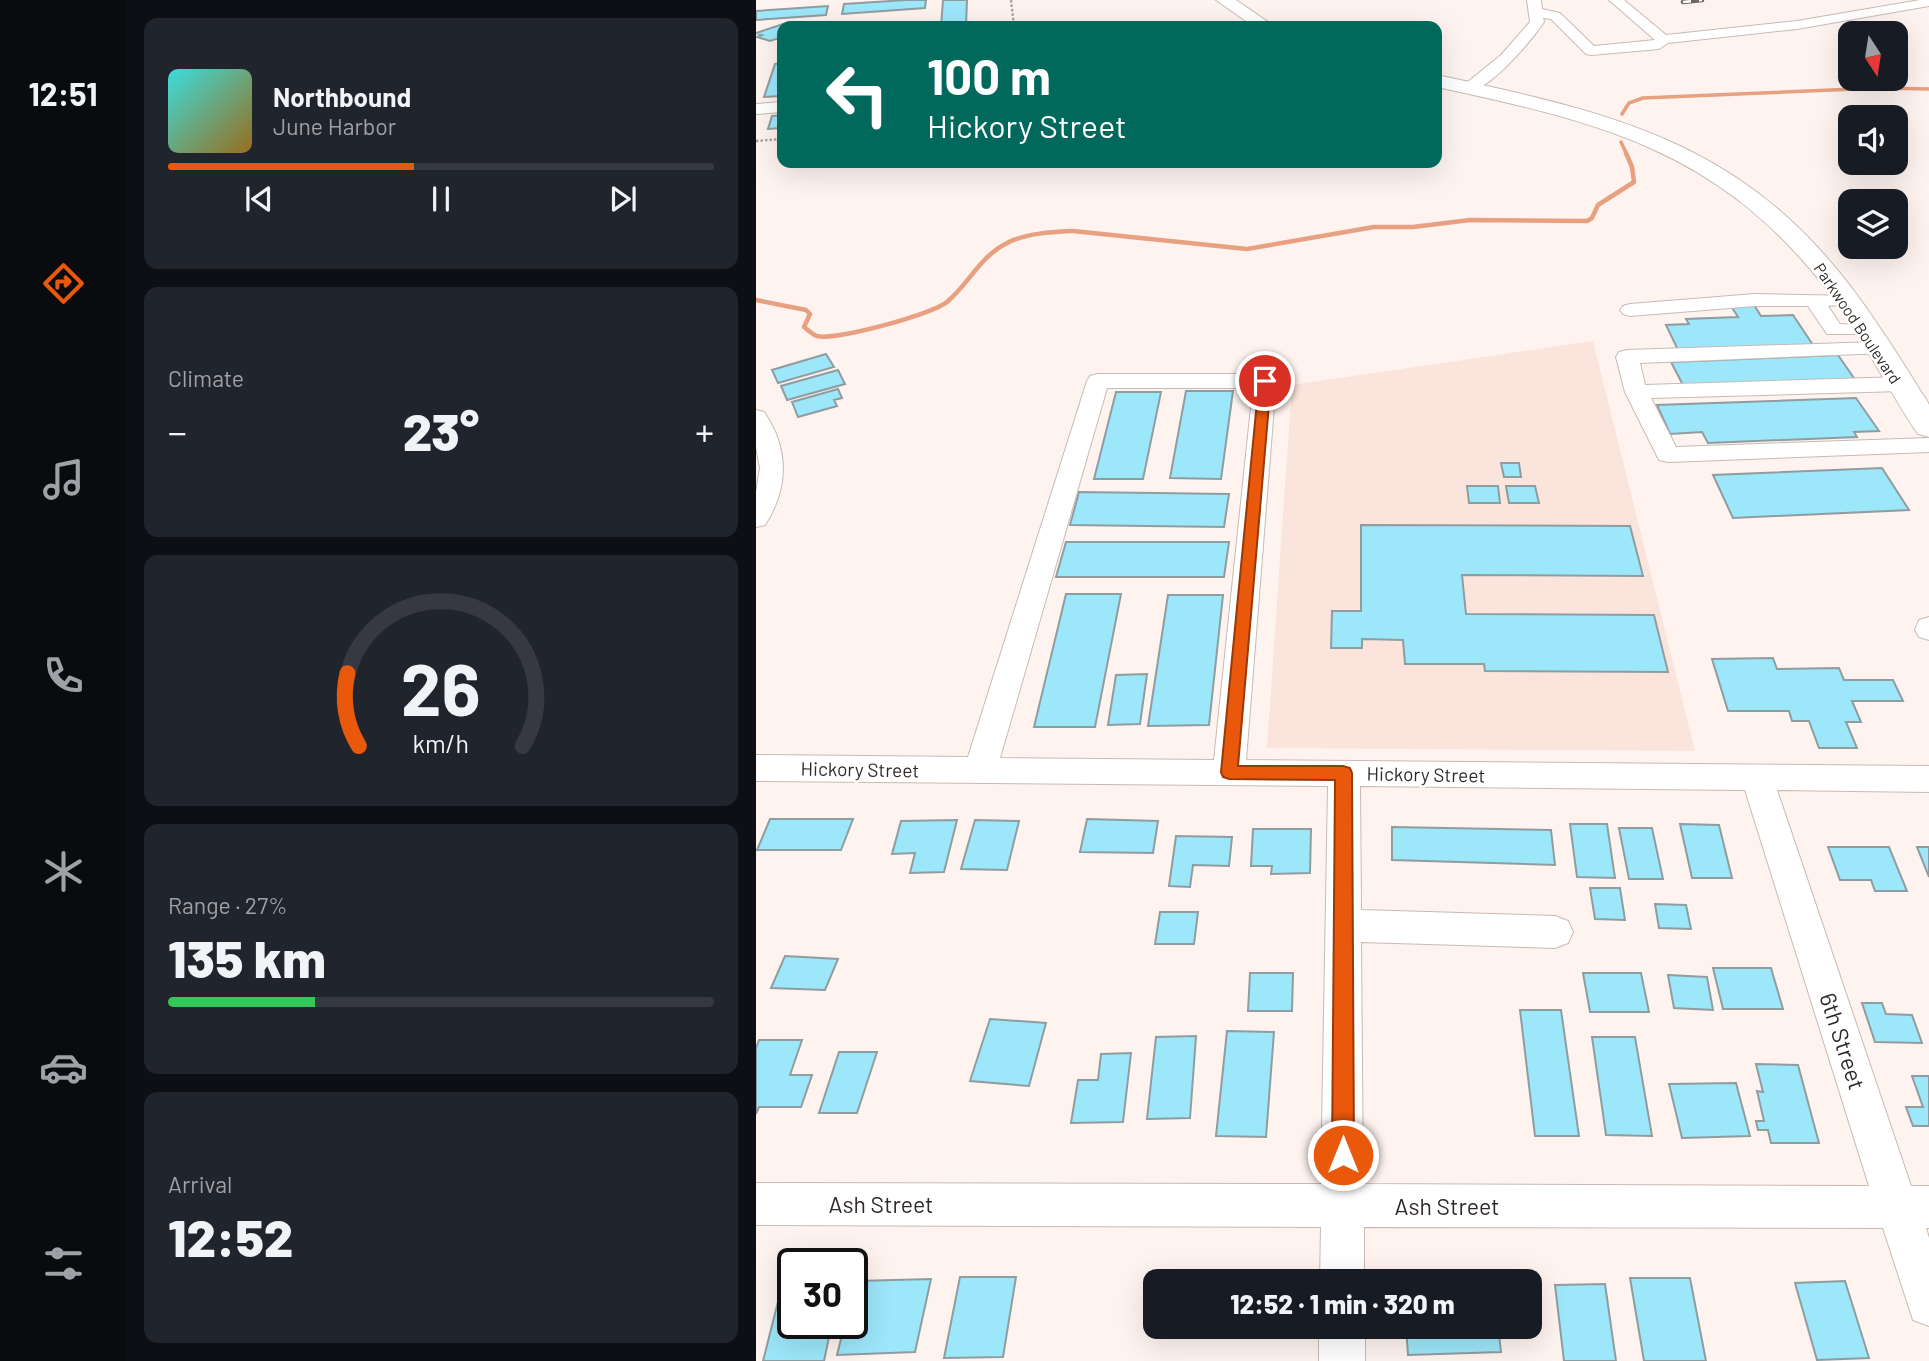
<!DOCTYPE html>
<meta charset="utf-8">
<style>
:root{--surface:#171b24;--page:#20242c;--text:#f1f3f6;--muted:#9ea1a6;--line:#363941;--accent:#ea580c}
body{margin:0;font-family:Barlow,sans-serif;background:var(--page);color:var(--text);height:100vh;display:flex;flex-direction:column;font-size:26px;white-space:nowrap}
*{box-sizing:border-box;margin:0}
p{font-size:23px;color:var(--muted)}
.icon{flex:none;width:38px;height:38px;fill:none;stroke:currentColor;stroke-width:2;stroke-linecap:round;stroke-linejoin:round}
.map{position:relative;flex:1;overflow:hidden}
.panel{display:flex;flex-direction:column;gap:18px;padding:18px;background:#0d0f14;width:630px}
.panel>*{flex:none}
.top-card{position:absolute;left:21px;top:21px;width:665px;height:147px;border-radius:14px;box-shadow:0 7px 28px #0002;background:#00695c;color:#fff;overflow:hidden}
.needle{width:46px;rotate:168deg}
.tools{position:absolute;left:1082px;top:21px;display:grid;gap:14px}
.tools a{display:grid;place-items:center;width:70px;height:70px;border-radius:14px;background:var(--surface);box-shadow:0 7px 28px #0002;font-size:35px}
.speed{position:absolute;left:21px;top:1248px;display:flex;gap:14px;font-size:35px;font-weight:700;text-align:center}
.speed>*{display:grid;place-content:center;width:91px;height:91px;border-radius:50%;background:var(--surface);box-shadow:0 7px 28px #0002;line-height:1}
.speed .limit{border:4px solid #111;border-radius:10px;background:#fff;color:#111}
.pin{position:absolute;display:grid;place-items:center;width:60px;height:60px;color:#fff;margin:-30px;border:4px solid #fff;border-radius:50%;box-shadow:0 2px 7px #0007}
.me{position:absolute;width:77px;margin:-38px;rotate:0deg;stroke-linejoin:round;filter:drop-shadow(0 0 5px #0008)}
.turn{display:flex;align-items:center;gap:24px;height:147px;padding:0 35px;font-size:32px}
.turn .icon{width:91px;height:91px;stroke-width:2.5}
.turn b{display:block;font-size:49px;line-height:60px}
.big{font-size:52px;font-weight:800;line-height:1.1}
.panel .tile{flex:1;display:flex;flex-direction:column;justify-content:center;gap:10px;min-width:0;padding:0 24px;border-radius:14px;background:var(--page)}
.panel .dial{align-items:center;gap:0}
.dial svg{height:182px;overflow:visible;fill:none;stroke:var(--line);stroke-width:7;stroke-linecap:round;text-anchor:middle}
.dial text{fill:var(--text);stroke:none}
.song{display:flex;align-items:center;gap:21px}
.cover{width:84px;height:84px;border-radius:10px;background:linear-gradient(135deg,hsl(180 70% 55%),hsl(40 70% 35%))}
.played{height:7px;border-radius:4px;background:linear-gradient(90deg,var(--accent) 45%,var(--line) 45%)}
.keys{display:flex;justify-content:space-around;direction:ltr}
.heat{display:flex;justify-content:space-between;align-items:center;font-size:38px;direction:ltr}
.charge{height:10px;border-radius:5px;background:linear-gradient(90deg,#34c759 27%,var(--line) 0)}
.trip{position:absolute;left:387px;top:1269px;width:399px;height:70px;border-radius:14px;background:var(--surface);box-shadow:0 7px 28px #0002;font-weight:800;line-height:70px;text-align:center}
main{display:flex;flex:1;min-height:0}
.tab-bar{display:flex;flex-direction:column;width:126px;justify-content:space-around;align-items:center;background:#090b0e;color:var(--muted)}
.tab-bar .icon{width:49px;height:49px}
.tab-bar .selected{color:var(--accent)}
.tab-bar b{font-size:32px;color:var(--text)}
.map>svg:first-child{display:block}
.built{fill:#fae4db}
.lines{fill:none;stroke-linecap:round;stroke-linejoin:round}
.stream-far1{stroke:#e7a080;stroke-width:3.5}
.stream{stroke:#e7a080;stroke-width:4.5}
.building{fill:#9de7fa;stroke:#8f9da1;stroke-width:2}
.minor-casing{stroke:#c7bab4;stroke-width:2}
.major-casing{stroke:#c7bab4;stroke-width:2}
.path{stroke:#aca49f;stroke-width:2.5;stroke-dasharray:2.5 2;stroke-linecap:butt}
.minor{fill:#fff;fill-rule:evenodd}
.major{fill:#fff;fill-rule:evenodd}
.rail-casing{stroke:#6d6662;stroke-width:4.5}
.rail{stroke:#fff;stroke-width:2.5;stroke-dasharray:8;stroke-linecap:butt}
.route{fill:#ea580c;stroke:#983908;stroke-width:2}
.labels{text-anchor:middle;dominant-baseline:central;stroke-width:5;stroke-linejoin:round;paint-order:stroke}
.far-street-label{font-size:16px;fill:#2f2a27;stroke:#fff}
.street-label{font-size:19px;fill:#2f2a27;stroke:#fff}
.near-street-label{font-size:23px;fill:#2f2a27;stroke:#fff}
</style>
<main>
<nav class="tab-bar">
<b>12:51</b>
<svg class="icon selected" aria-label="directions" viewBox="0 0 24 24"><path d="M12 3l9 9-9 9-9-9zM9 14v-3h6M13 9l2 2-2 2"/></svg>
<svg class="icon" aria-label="music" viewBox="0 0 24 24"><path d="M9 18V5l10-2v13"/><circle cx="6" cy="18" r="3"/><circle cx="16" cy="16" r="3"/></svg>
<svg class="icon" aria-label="phone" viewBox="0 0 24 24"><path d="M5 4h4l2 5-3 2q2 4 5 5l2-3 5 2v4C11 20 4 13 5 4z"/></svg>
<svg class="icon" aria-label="climate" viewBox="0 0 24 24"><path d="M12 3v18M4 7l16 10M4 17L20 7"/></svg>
<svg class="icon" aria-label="car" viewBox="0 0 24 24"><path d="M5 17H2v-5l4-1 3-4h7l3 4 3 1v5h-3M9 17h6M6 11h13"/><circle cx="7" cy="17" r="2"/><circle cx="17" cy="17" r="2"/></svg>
<svg class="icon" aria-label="filters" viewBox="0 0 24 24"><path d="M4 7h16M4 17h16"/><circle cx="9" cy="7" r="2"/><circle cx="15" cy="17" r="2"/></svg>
</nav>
<section class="panel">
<div class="tile">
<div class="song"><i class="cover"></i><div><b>Northbound</b><p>June Harbor</p></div></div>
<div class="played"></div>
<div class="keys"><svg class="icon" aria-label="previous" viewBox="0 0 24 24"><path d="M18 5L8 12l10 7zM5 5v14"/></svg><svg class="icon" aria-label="pause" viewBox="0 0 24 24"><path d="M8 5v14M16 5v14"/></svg><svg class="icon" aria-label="next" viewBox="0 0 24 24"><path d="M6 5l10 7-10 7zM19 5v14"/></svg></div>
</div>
<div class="tile"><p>Climate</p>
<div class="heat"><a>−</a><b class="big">23°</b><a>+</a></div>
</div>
<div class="tile dial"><svg viewBox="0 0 100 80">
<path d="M14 69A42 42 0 1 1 86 69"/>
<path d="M14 69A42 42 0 0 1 9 37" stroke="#ea580c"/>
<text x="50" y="56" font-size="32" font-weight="700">26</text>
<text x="50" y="72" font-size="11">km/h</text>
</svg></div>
<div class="tile"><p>Range · 27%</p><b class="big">135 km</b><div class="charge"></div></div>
<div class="tile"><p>Arrival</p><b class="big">12:52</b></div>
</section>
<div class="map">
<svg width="1173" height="1361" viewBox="0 0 1173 1361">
<rect width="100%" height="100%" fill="#fef3ee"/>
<path class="built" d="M 837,341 L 939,751 L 511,748 L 536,385 Z"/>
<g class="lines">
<path class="stream-far1" d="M 866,114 L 873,103 L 887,98 L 1123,88 L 1173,89
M 865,142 L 871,155"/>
<path class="stream" d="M 0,300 L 50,310 L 54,314 L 48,327 C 52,330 57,335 61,336 C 79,341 177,314 191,302 C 214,282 225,255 253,242 C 272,233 297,232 317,231 L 491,249 L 618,227 L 657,227 L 714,220 L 831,221 L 836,218 L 842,205 L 878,182 L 876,167 L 870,153"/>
</g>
<path class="building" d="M 150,0 L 170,0 L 169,8 L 86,14 L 88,4 Z
M 187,0 L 211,0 L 210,26 L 185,26 Z
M 72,6 L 70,15 L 0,20 L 0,11 Z
M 27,24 L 36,26 L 26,26 L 26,37 L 14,41 L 1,37 L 6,35 L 0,33 Z
M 26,63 L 26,96 L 8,97 L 19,64 Z
M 26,115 L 26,128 L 12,129 L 16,116 Z
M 998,305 L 1005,316 L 1037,315 L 1057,345 L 922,350 L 910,325 L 933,324 L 930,319 L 982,317 L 975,306 Z
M 70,354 L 78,367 L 22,383 L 16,370 Z
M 1082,355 L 1100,381 L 929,389 L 915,362 Z
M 82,370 L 89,384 L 31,400 L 25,386 Z
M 82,389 L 86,398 L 78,400 L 81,406 L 42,417 L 36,402 Z
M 430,391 L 477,391 L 465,479 L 414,478 Z
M 360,392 L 405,392 L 387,479 L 338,479 Z
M 1100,398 L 1123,431 L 1098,432 L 1101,437 L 952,443 L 946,432 L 914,434 L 901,405 Z
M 745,463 L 763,463 L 765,477 L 748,477 Z
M 1126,468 L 1153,510 L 977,518 L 957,475 Z
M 711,486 L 742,486 L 744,503 L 713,503 Z
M 750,486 L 779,486 L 783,503 L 753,503 Z
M 323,492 L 473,494 L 468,527 L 314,525 Z
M 605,525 L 874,526 L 887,576 L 706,575 L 710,614 L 898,615 L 912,672 L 729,671 L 728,664 L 649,664 L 647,640 L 606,639 L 606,648 L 575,648 L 576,611 L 605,611 Z
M 310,542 L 473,542 L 468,577 L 300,577 Z
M 310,594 L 365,594 L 339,727 L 278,727 Z
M 412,595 L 467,595 L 453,725 L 392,726 Z
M 1017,658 L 1021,669 L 1083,668 L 1088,680 L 1137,680 L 1147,701 L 1096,701 L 1105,722 L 1090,722 L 1101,748 L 1063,748 L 1053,721 L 1036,721 L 1033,711 L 972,711 L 956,659 Z
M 391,674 L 384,724 L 352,725 L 360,675 Z
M 14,819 L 97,819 L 85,850 L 1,850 Z
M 331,819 L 402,821 L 397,853 L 324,852 Z
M 201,820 L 188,872 L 154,873 L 159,853 L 136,854 L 145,821 Z
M 219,820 L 263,821 L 251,870 L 205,869 Z
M 814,824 L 851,824 L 859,878 L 821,877 Z
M 924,824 L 963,825 L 976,878 L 936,878 Z
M 636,827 L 795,830 L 799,865 L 636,860 Z
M 863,828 L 896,828 L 907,879 L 873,879 Z
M 497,829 L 555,829 L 554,873 L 515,874 L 516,866 L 495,866 Z
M 420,836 L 476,837 L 473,866 L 437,865 L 434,887 L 413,886 Z
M 1072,847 L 1133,847 L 1151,891 L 1119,891 L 1115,880 L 1084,880 Z
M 1161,847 L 1173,847 L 1173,877 Z
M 834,888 L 864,888 L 869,920 L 839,919 Z
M 899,904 L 930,905 L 935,929 L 903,928 Z
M 404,912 L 442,912 L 438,944 L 399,944 Z
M 29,956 L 82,959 L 69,990 L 15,988 Z
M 957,968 L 1015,968 L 1027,1009 L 967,1009 Z
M 494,973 L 537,973 L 536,1011 L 492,1011 Z
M 827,973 L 885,973 L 893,1012 L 834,1012 Z
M 912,975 L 951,977 L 957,1010 L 918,1008 Z
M 1106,1003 L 1126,1003 L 1130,1014 L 1156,1015 L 1166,1043 L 1119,1042 Z
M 764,1010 L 805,1010 L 823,1136 L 779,1136 Z
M 234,1019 L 290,1023 L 273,1086 L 214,1081 Z
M 471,1031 L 518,1032 L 510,1137 L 460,1136 Z
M 440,1036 L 434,1118 L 391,1119 L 400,1037 Z
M 836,1037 L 879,1037 L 896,1136 L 850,1135 Z
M 3,1040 L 46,1040 L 34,1075 L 56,1075 L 45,1107 L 3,1107 L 0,1114 L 0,1048 Z
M 83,1052 L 121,1052 L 101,1113 L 63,1113 Z
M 375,1053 L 367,1122 L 315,1123 L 322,1080 L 342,1080 L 345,1054 Z
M 1000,1064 L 1042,1065 L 1063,1143 L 1015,1143 L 1012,1130 L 1002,1130 L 1000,1121 L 1008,1121 L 1001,1091 L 1007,1092 Z
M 1156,1076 L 1173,1076 L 1173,1126 L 1157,1126 L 1150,1107 L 1167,1107 Z
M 980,1083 L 994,1136 L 926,1138 L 913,1084 Z
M 37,1277 L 37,1323 L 76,1323 L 68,1361 L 7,1361 L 28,1278 Z
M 204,1277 L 260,1277 L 247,1357 L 188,1358 Z
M 874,1278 L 934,1278 L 950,1361 L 888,1361 Z
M 175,1279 L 159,1352 L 81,1355 L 89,1323 L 96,1323 L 96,1295 L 100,1281 Z
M 1089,1281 L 1113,1358 L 1061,1360 L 1039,1283 Z
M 849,1284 L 860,1361 L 808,1361 L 799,1285 Z
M 650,1326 L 742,1326 L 745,1352 L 652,1355 Z"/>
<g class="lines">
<g class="minor-casing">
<path id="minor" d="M 771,0 L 785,0 L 786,9 L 804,13 L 838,46 L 899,40 L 853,0 L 868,0 L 910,35 L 1041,21 L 1164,0 L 1173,0 L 1173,6 L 1041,29 L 912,43 L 903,49 L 835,55 L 830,54 L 795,19 L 787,18 L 788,22 C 776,40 730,96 708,91 L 705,88 L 708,85 L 745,55 L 774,22 Z
M 26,102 L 26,112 L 0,114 L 0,104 Z
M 999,294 L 1097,296 L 1100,300 L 1097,304 L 1072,306 L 1084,324 L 1117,326 L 1121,330 L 1117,334 L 1071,334 L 1052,306 L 999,306 L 874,316 L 867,314 L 864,310 L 867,306 L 874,304 Z
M 1121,342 L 1129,343 L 1132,348 L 1129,353 L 884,363 L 889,385 L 1145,377 L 1153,379 L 1156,384 L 1153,389 L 1145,391 L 895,398 L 920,447 L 1173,438 L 1173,452 L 912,462 L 903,460 L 869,392 L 860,357 L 863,352 L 871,350 Z
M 342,374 L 509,374 L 517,376 L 520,381 L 490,760 L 1173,766 L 1173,792 L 1021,790 L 1155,1186 L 1173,1186 L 1173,1228 L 1170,1228 L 1173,1238 L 1173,1326 L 1157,1320 L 1127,1228 L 608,1227 L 608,1281 L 564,1281 L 565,1227 L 0,1225 L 0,1183 L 565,1184 L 572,786 L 0,781 L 0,755 L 212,757 L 331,381 L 334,376 ZM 351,388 L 497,388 L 458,760 L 244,758 ZM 604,786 L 989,790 L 1113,1186 L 607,1184 L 605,942 L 799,948 L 812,943 L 817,932 L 812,921 L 799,916 L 605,910 Z
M 0,410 L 8,412 C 33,448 33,488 9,525 L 0,527 L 0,492 L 4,468 L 0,447 Z
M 1173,617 L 1173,640 L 1163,637 L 1159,630 L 1163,620 Z
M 563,1326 L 609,1326 L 609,1361 L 563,1361 Z"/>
</g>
<g class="major-casing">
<path id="major" d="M 460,0 L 480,0 L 518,26 L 497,26 Z
M 681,75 C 877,117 1005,148 1122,325 C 1136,345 1149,366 1162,387 C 1165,393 1171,399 1173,405 C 1173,414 1173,428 1173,437 L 1162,434 C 1129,386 1105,332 1068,286 C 960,149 843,122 681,87 Z"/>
</g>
<path class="path" d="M 255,0 L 258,26
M 0,141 L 26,139"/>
<use href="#minor" class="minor"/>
<use href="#major" class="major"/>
<g class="rail-casing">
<path id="rail" d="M 927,2 L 946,0"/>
</g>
<use href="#rail" class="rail"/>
</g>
<path class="route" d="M 509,377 L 515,381 L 482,766 L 587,766 L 594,768 L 596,773 L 598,1155 L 594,1162 L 587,1166 L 579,1162 L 576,1155 L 579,780 L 473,779 L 467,777 L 465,772 L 503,381 Z"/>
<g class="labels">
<g class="far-street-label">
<text transform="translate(1102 323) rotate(56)">Parkwood Boulevard</text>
</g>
<g class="street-label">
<text transform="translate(104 769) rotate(1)">Hickory Street</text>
<text transform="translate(670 774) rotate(1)">Hickory Street</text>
</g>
<g class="near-street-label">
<text transform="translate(1087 1041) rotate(72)">6th Street</text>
<text x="125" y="1204">Ash Street</text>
<text x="691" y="1206">Ash Street</text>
</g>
</g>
</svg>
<div class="tools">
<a><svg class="needle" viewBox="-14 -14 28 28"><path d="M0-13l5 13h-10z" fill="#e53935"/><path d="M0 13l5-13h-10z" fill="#9ea1a6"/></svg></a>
<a><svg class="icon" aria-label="sound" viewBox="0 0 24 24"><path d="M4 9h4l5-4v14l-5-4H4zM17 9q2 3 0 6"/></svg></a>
<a><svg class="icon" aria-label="layers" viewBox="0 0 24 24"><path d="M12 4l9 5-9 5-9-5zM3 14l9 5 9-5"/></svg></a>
</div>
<div class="speed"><div class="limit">30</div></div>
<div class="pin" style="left:509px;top:381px;background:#d93025"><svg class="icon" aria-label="arrive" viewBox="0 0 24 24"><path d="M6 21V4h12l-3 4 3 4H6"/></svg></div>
<svg class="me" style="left:587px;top:1155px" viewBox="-20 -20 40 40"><circle r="17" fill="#ea580c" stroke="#fff" stroke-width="3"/><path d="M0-11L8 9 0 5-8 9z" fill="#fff"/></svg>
<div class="trip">12:52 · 1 min · 320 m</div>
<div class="top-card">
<div class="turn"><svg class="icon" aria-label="left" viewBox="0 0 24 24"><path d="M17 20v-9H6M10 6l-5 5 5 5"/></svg><div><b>100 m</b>Hickory Street</div></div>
</div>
</div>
</main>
